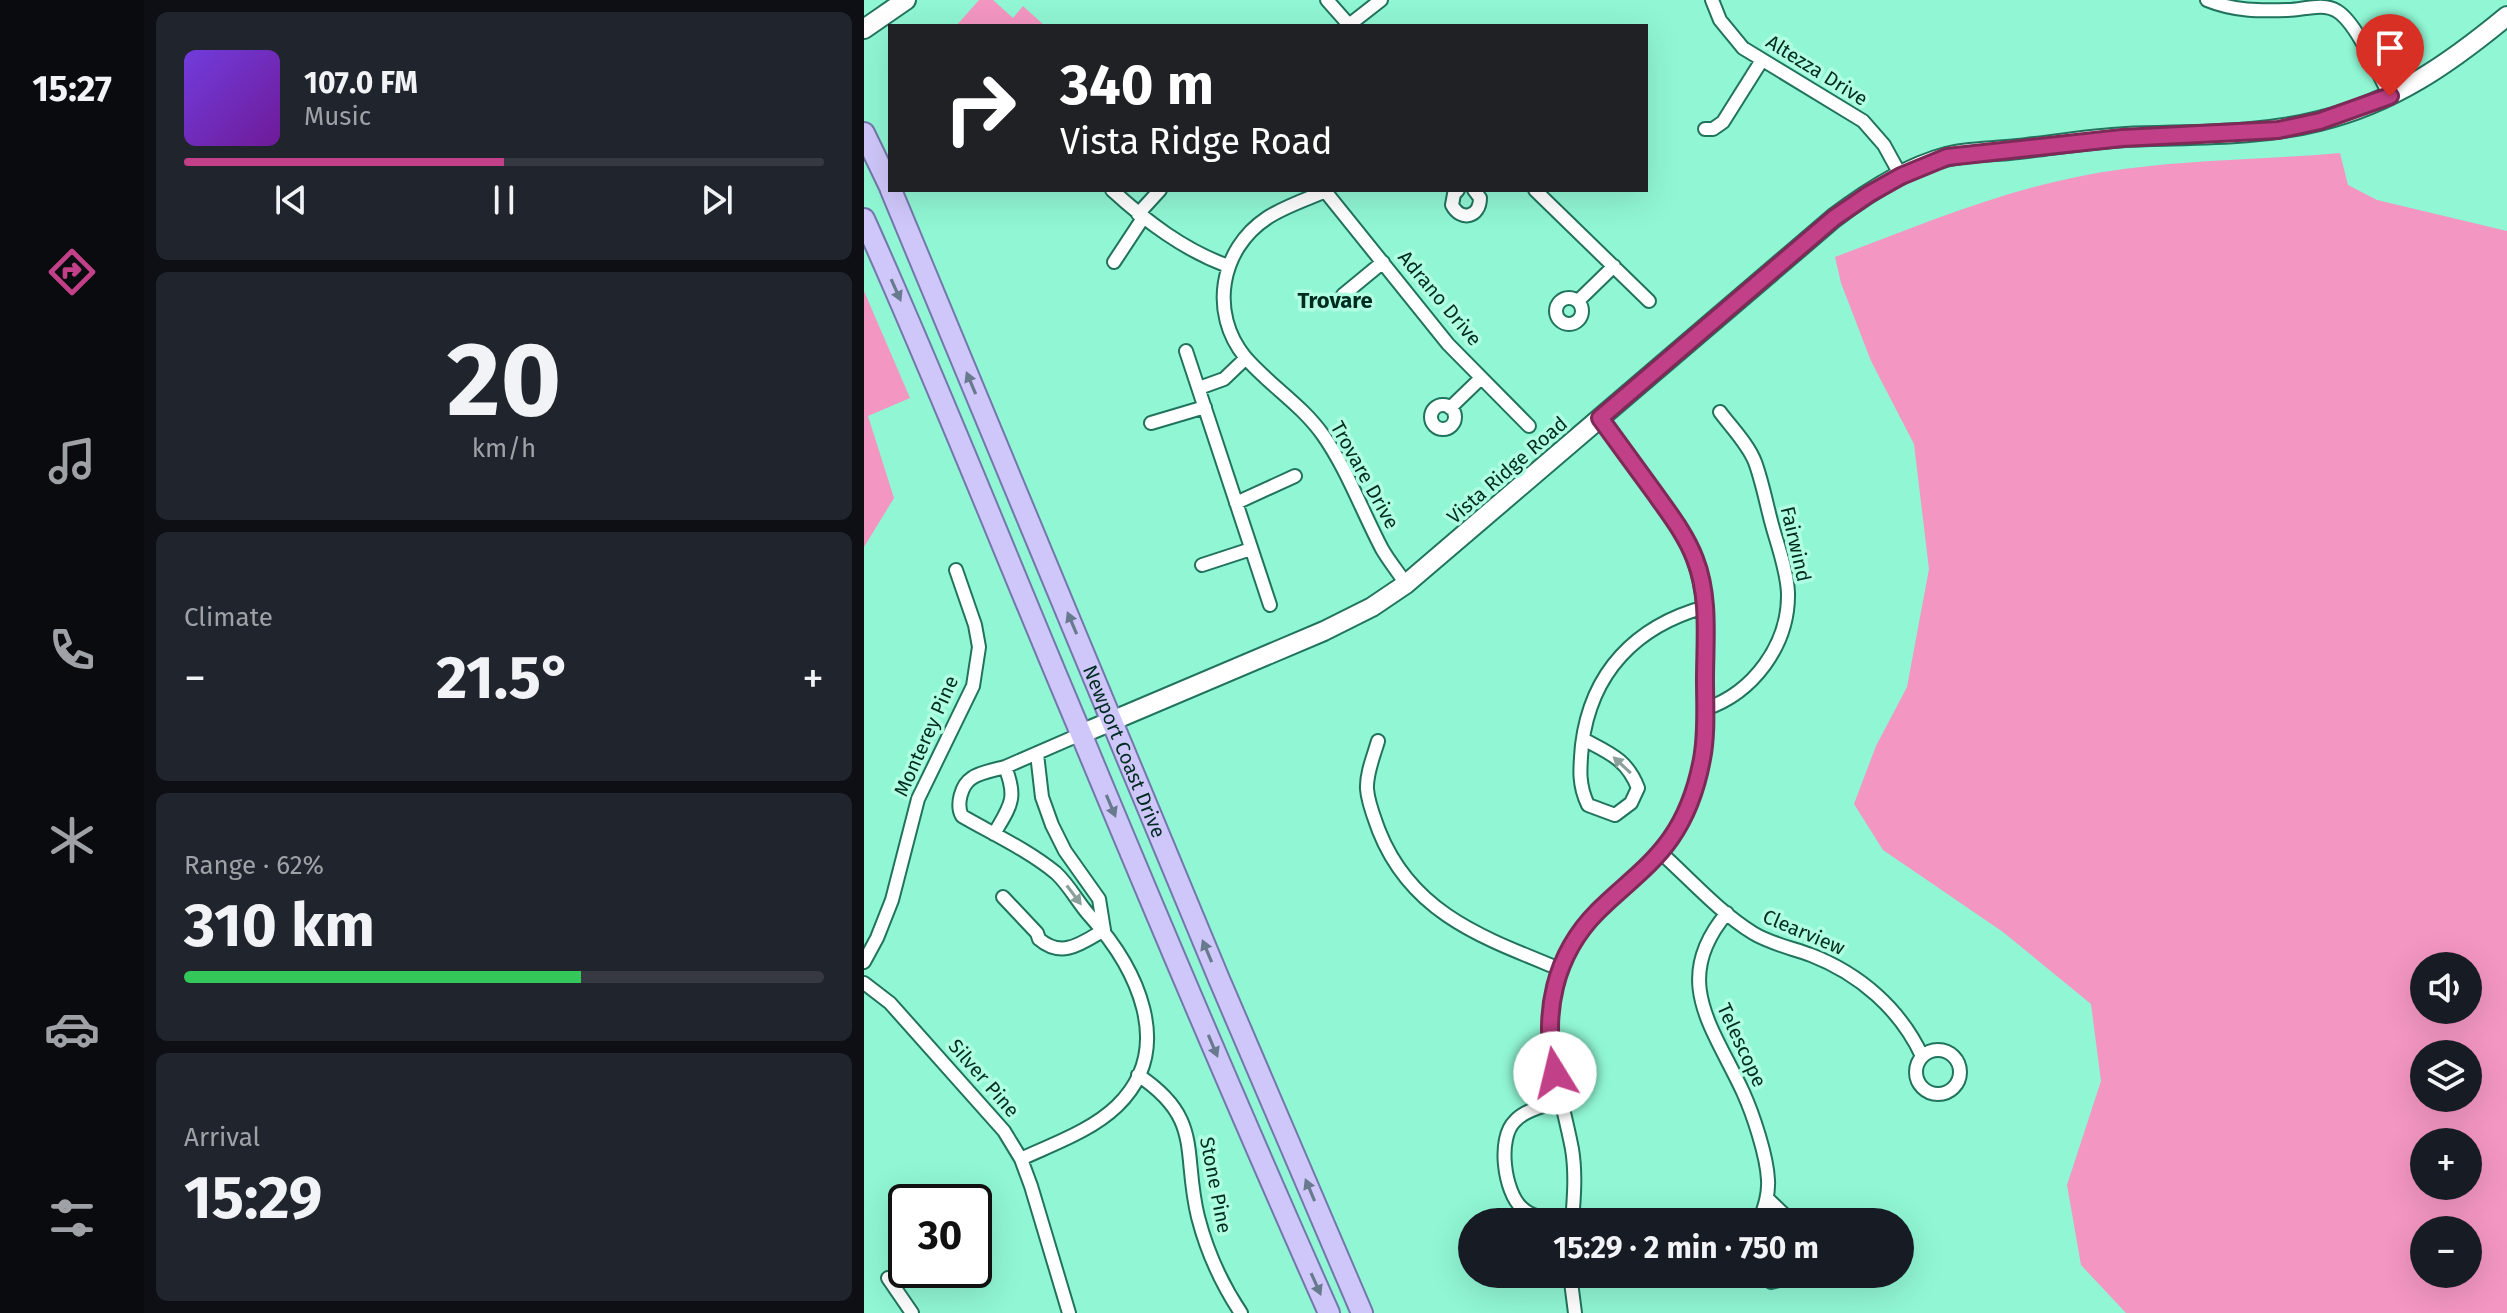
<!DOCTYPE html>
<meta charset="utf-8">
<style>
:root{--surface:#171b24;--page:#20242c;--text:#f1f3f6;--muted:#9ea1a6;--line:#363941;--accent:#c24087}
body{margin:0;font-family:"Fira Sans",sans-serif;background:var(--page);color:var(--text);height:100vh;display:flex;flex-direction:column;font-size:30px;white-space:nowrap}
*{box-sizing:border-box;margin:0}
p{font-size:26px;color:var(--muted)}
.icon{flex:none;width:44px;height:44px;fill:none;stroke:currentColor;stroke-width:2;stroke-linecap:round;stroke-linejoin:round}
.map{position:relative;flex:1;overflow:hidden}
.details{display:flex;flex-direction:column;gap:12px;padding:12px;background:#0d0f14;width:720px}
.details>*{flex:none}
.hud{position:absolute;left:24px;top:24px;width:760px;height:168px;border-radius:0px;box-shadow:0 8px 32px #0002;background:#202124;color:#fff;overflow:hidden}
.fabs{position:absolute;left:1546px;top:952px;display:grid;gap:16px}
.fabs a{display:grid;place-items:center;width:72px;height:72px;border-radius:50%;background:var(--surface);box-shadow:0 8px 32px #0002;font-size:40px}
.speed{position:absolute;left:24px;top:1184px;display:flex;gap:16px;font-size:40px;font-weight:700;text-align:center}
.speed>*{display:grid;place-content:center;width:104px;height:104px;border-radius:50%;background:var(--surface);box-shadow:0 8px 32px #0002;line-height:1}
.speed .limit{border:4px solid #111;border-radius:12px;background:#fff;color:#111}
.pin{position:absolute;display:grid;place-items:center;width:68px;height:68px;color:#fff;margin:-82px -34px;border-radius:50% 50% 50% 0;rotate:-45deg;box-shadow:0 0 8px #0007}
.pin .icon{rotate:45deg}
.me{position:absolute;width:88px;margin:-44px;rotate:351deg;stroke-linejoin:round;filter:drop-shadow(0 0 6px #0008)}
.turn{display:flex;align-items:center;gap:28px;height:168px;padding:0 40px;font-size:36px}
.turn .icon{width:104px;height:104px;stroke-width:2.5}
.turn b{display:block;font-size:56px;line-height:68px}
.big{font-size:60px;font-weight:700;line-height:1.1}
.details .card{flex:1;display:flex;flex-direction:column;justify-content:center;gap:12px;min-width:0;padding:0 28px;border-radius:12px;background:var(--page)}
.details .dial{align-items:center;gap:0}
.dial b{font-size:104px;line-height:1}
.song{display:flex;align-items:center;gap:24px}
.cover{width:96px;height:96px;border-radius:12px;background:linear-gradient(135deg,hsl(260 70% 55%),hsl(280 70% 35%))}
.played{height:8px;border-radius:4px;background:linear-gradient(90deg,var(--accent) 50%,var(--line) 50%)}
.keys{display:flex;justify-content:space-around;direction:ltr}
.heat{display:flex;justify-content:space-between;align-items:center;font-size:44px;direction:ltr}
.charge{height:12px;border-radius:6px;background:linear-gradient(90deg,#34c759 62%,var(--line) 0)}
.trip{position:absolute;left:594px;top:1208px;width:456px;height:80px;border-radius:40px;background:var(--surface);box-shadow:0 8px 32px #0002;font-weight:700;line-height:80px;text-align:center}
main{display:flex;flex:1;min-height:0}
.tab-bar{display:flex;flex-direction:column;width:144px;justify-content:space-around;align-items:center;background:#090b0e;color:var(--muted)}
.tab-bar .icon{width:56px;height:56px}
.tab-bar .current{color:var(--accent)}
.tab-bar b{font-size:36px;color:var(--text)}
.map>svg:first-child{display:block}
.green{fill:#f396c2;fill-rule:evenodd}
.lines{fill:none;stroke-linecap:round;stroke-linejoin:round}
.street-casing{stroke:#21735c;stroke-width:16}
.secondary-casing{stroke:#21735c;stroke-width:22}
.primary-casing{stroke:#7278ab;stroke-width:24}
.street{stroke:#fff;stroke-width:12}
.secondary{stroke:#fff;stroke-width:18}
.primary{stroke:#cfc7fa;stroke-width:20}
.oneway{fill:#687a8d}
.oneway2{fill:#8ca09b}
.route-casing{stroke:#7e2a58;stroke-width:20}
.route{stroke:#c24087;stroke-width:14}
.labels{text-anchor:middle;dominant-baseline:central;stroke-width:7;stroke-linejoin:round;paint-order:stroke}
.street-label{font-size:20px;fill:#002c20;stroke:#b0ffe3}
.neighbourhood-label{font-size:22px;font-weight:bold;fill:#002c20;stroke:#b0ffe3}
</style>
<main>
<nav class="tab-bar">
<b>15:27</b>
<svg class="icon current" aria-label="directions" viewBox="0 0 24 24"><path d="M12 3l9 9-9 9-9-9zM9 14v-3h6M13 9l2 2-2 2"/></svg>
<svg class="icon" aria-label="music" viewBox="0 0 24 24"><path d="M9 18V5l10-2v13"/><circle cx="6" cy="18" r="3"/><circle cx="16" cy="16" r="3"/></svg>
<svg class="icon" aria-label="phone" viewBox="0 0 24 24"><path d="M5 4h4l2 5-3 2q2 4 5 5l2-3 5 2v4C11 20 4 13 5 4z"/></svg>
<svg class="icon" aria-label="climate" viewBox="0 0 24 24"><path d="M12 3v18M4 7l16 10M4 17L20 7"/></svg>
<svg class="icon" aria-label="car" viewBox="0 0 24 24"><path d="M5 17H2v-5l4-1 3-4h7l3 4 3 1v5h-3M9 17h6M6 11h13"/><circle cx="7" cy="17" r="2"/><circle cx="17" cy="17" r="2"/></svg>
<svg class="icon" aria-label="filters" viewBox="0 0 24 24"><path d="M4 7h16M4 17h16"/><circle cx="9" cy="7" r="2"/><circle cx="15" cy="17" r="2"/></svg>
</nav>
<section class="details">
<div class="card">
<div class="song"><i class="cover"></i><div><b>107.0 FM</b><p>Music</p></div></div>
<div class="played"></div>
<div class="keys"><svg class="icon" aria-label="previous" viewBox="0 0 24 24"><path d="M18 5L8 12l10 7zM5 5v14"/></svg><svg class="icon" aria-label="pause" viewBox="0 0 24 24"><path d="M8 5v14M16 5v14"/></svg><svg class="icon" aria-label="next" viewBox="0 0 24 24"><path d="M6 5l10 7-10 7zM19 5v14"/></svg></div>
</div>
<div class="card dial"><b>20</b><p>km/h</p></div>
<div class="card"><p>Climate</p>
<div class="heat"><a>−</a><b class="big">21.5°</b><a>+</a></div>
</div>
<div class="card"><p>Range · 62%</p><b class="big">310 km</b><div class="charge"></div></div>
<div class="card"><p>Arrival</p><b class="big">15:29</b></div>
</section>
<div class="map">
<svg width="1643" height="1313" viewBox="0 0 1643 1313">
<rect width="100%" height="100%" fill="#90f6d4"/>
<path class="green" d="M 115,0 L 129,0 L 149,18 L 159,6 L 181,26 L 92,26 Z
M 1476,153 L 1484,185 L 1513,200 L 1643,231 L 1643,1313 L 1262,1313 L 1217,1265 L 1203,1185 L 1237,1081 L 1227,1004 L 1139,932 L 1019,850 L 990,804 L 1012,746 L 1043,687 L 1065,569 L 1050,444 L 1007,361 L 977,283 L 971,257 C 1049,228 1126,195 1208,178 C 1296,159 1387,161 1476,153 ZM 1604,966 L 1604,1010 L 1560,1010 L 1560,966 ZM 1604,1054 L 1604,1098 L 1560,1098 L 1560,1054 ZM 1604,1142 L 1604,1186 L 1560,1186 L 1560,1142 ZM 1604,1230 L 1604,1274 L 1560,1274 L 1560,1230 Z
M 0,291 L 46,398 L 4,416 L 30,498 L 0,547 Z"/>
<g class="lines">
<g class="street-casing">
<path id="street" d="M 463,0 L 486,26
M 848,0 L 856,20 L 879,48 L 999,121 L 1020,145 L 1037,176
M 1343,0 C 1370,11 1395,11 1424,10 C 1439,10 1459,2 1473,11 C 1493,23 1514,74 1526,96
M 485,25 L 517,0
M 841,129 L 849,129 L 859,122 L 898,60
M 248,190 C 283,222 320,250 364,266
M 464,190 C 444,199 421,206 403,218 C 356,249 345,313 381,357 C 405,385 437,404 459,435 C 483,469 498,511 518,549 C 525,561 534,572 542,584
M 594,190 L 590,194 L 588,205 C 597,222 616,217 616,198 L 610,190
M 671,190 L 785,301
M 461,191 L 584,344 L 665,426
M 274,214 L 296,190
M 250,262 L 279,218
M 479,295 L 519,262
M692 311a13 13 0 1 1 26 0a13 13 0 1 1-26 0Z
M 714,301 L 750,266
M 322,351 L 406,605
M 335,388 L 360,379 L 382,358
M567 417a12 12 0 1 1 24 0a12 12 0 1 1-24 0Z
M 586,408 L 617,378
M 287,423 L 341,407
M 372,503 L 431,476
M 338,565 L 387,549
M 841,709 C 889,693 925,645 924,593 C 923,569 913,544 907,521 C 902,502 898,481 891,462 C 884,444 867,427 856,412
M 719,739 C 745,753 763,759 774,788 L 767,803 L 751,815 L 724,805 C 714,784 716,768 718,745 C 727,672 772,626 841,607
M 514,741 C 510,755 502,774 503,789 C 504,803 510,817 515,831 C 548,914 620,938 696,969
M 173,754 L 178,797 L 188,825 L 201,851 L 235,899 L 240,930
M 141,767 L 217,734
M 130,834 C 146,806 154,799 141,767 C 131,770 116,772 108,778 C 97,785 92,805 98,816 C 129,834 164,850 192,873 C 206,886 214,903 226,916 C 272,967 313,1048 253,1106 C 227,1131 189,1144 157,1159
M 796,852 C 826,879 855,912 889,933 C 907,944 928,948 947,955 C 996,974 1036,1009 1058,1056
M 139,897 L 173,933 L 175,939 C 198,959 218,943 240,930
M 863,913 C 806,980 849,1027 879,1092 C 889,1114 903,1156 904,1180 C 905,1195 900,1208 895,1222
M 0,962 L 13,938 L 28,900 L 54,799 L 109,686 L 115,647 L 111,625 L 92,570
M 0,983 L 26,1003 L 140,1131 L 157,1159 L 167,1186 L 205,1313
M1052 1072a22 22 0 1 1 44 0a22 22 0 1 1-44 0Z
M 274,1075 C 340,1119 318,1152 334,1217 C 343,1252 357,1283 377,1313
M 696,1100 C 682,1106 662,1109 651,1121 C 633,1138 640,1192 658,1208 C 668,1218 686,1219 699,1222
M 903,1198 L 928,1222
M 708,1222 C 710,1198 712,1173 708,1149 C 697,1091 676,1042 691,982 C 707,922 761,896 797,851 C 841,797 841,739 841,673 C 841,614 843,572 810,521 L 736,418
M 706,1274 L 711,1313
M 897,1274 L 907,1282 L 928,1277 L 932,1274
M 24,1278 L 48,1313"/>
</g>
<g class="secondary-casing">
<path id="secondary" d="M 0,29 L 42,0
M 217,734 L 460,631 L 508,607 L 542,584 L 970,218 C 1003,193 1041,168 1082,157 C 1104,151 1130,152 1154,149 C 1190,145 1226,139 1262,137 C 1326,134 1392,137 1455,121 C 1529,103 1585,64 1643,16"/>
</g>
<g class="primary-casing">
<g id="primary">
<path d="M 0,133 L 26,187"/>
<path id="s1" d="M 27,190 L 355,979 L 498,1313"/>
<path d="M 0,219 C 77,390 145,564 218,736 C 298,929 380,1122 465,1313"/>
</g>
</g>
<use href="#street" class="street"/>
<use href="#secondary" class="secondary"/>
<use href="#primary" class="primary"/>
</g>
<defs><path id="oneway-solid" d="M-6-.8H1V-3.2L6.5 0L1 3.2V.8H-6Z" transform="scale(2)"/></defs>
<g class="oneway">
<use href="#oneway-solid" transform="translate(32 290) rotate(66)"/>
<use href="#oneway-solid" transform="translate(107 383) rotate(-113)"/>
<use href="#oneway-solid" transform="translate(208 623) rotate(-113)"/>
<use href="#oneway-solid" transform="translate(247 806) rotate(67)"/>
<use href="#oneway-solid" transform="translate(343 951) rotate(-113)"/>
<use href="#oneway-solid" transform="translate(349 1046) rotate(67)"/>
<use href="#oneway-solid" transform="translate(446 1190) rotate(-113)"/>
<use href="#oneway-solid" transform="translate(452 1284) rotate(66)"/>
</g>
<g class="oneway2">
<use href="#oneway-solid" transform="translate(758 765) rotate(-137)"/>
<use href="#oneway-solid" transform="translate(210 895) rotate(53)"/>
</g>
<g class="lines">
<g class="route-casing">
<path id="route" d="M 691,1073 C 678,1014 690,955 734,911 C 759,886 787,867 807,838 C 823,815 833,786 838,759 C 843,733 841,706 841,680 C 841,640 846,597 831,559 C 822,535 805,513 790,492 C 772,467 754,443 736,418 L 970,218 L 1005,194 L 1037,176 L 1083,157 L 1258,138 L 1414,130 L 1456,121 L 1526,96"/>
</g>
<use href="#route" class="route"/>
</g>
<g class="labels">
<g class="street-label">
<text transform="translate(953 70) rotate(32)">Altezza Drive</text>
<text transform="translate(576 298) rotate(50)">Adrano Drive</text>
<text transform="translate(643 470) rotate(-41)">Vista Ridge Road</text>
<text transform="translate(501 475) rotate(61)">Trovare Drive</text>
<text transform="translate(932 544) rotate(77)">Fairwind</text>
<text transform="translate(62 736) rotate(-66)">Monterey Pine</text>
<text stroke="none"><textPath href="#s1" startOffset="608">Newport Coast Drive</textPath></text>
<text transform="translate(940 932) rotate(23)">Clearview</text>
<text transform="translate(878 1045) rotate(65)">Telescope</text>
<text transform="translate(120 1078) rotate(49)">Silver Pine</text>
<text transform="translate(352 1185) rotate(79)">Stone Pine</text>
</g>
<g class="neighbourhood-label">
<text x="471" y="300">Trovare</text>
</g>
</g>
</svg>
<div class="fabs">
<a><svg class="icon" aria-label="sound" viewBox="0 0 24 24"><path d="M4 9h4l5-4v14l-5-4H4zM17 9q2 3 0 6"/></svg></a>
<a><svg class="icon" aria-label="layers" viewBox="0 0 24 24"><path d="M12 4l9 5-9 5-9-5zM3 14l9 5 9-5"/></svg></a>
<a>+</a>
<a>−</a>
</div>
<div class="speed"><div class="limit">30</div></div>
<div class="pin" style="left:1526px;top:96px;background:#d93025"><svg class="icon" aria-label="arrive" viewBox="0 0 24 24"><path d="M6 21V4h12l-3 4 3 4H6"/></svg></div>
<svg class="me" style="left:691px;top:1073px" viewBox="-20 -20 40 40"><circle r="19" fill="#fff"/><path d="M0-13L10 11 0 6-10 11z" fill="#c24087"/></svg>
<div class="trip">15:29 · 2 min · 750 m</div>
<div class="hud">
<div class="turn"><svg class="icon" aria-label="right" viewBox="0 0 24 24"><path d="M7 20v-9h11M14 6l5 5-5 5"/></svg><div><b>340 m</b>Vista Ridge Road</div></div>
</div>
</div>
</main>
